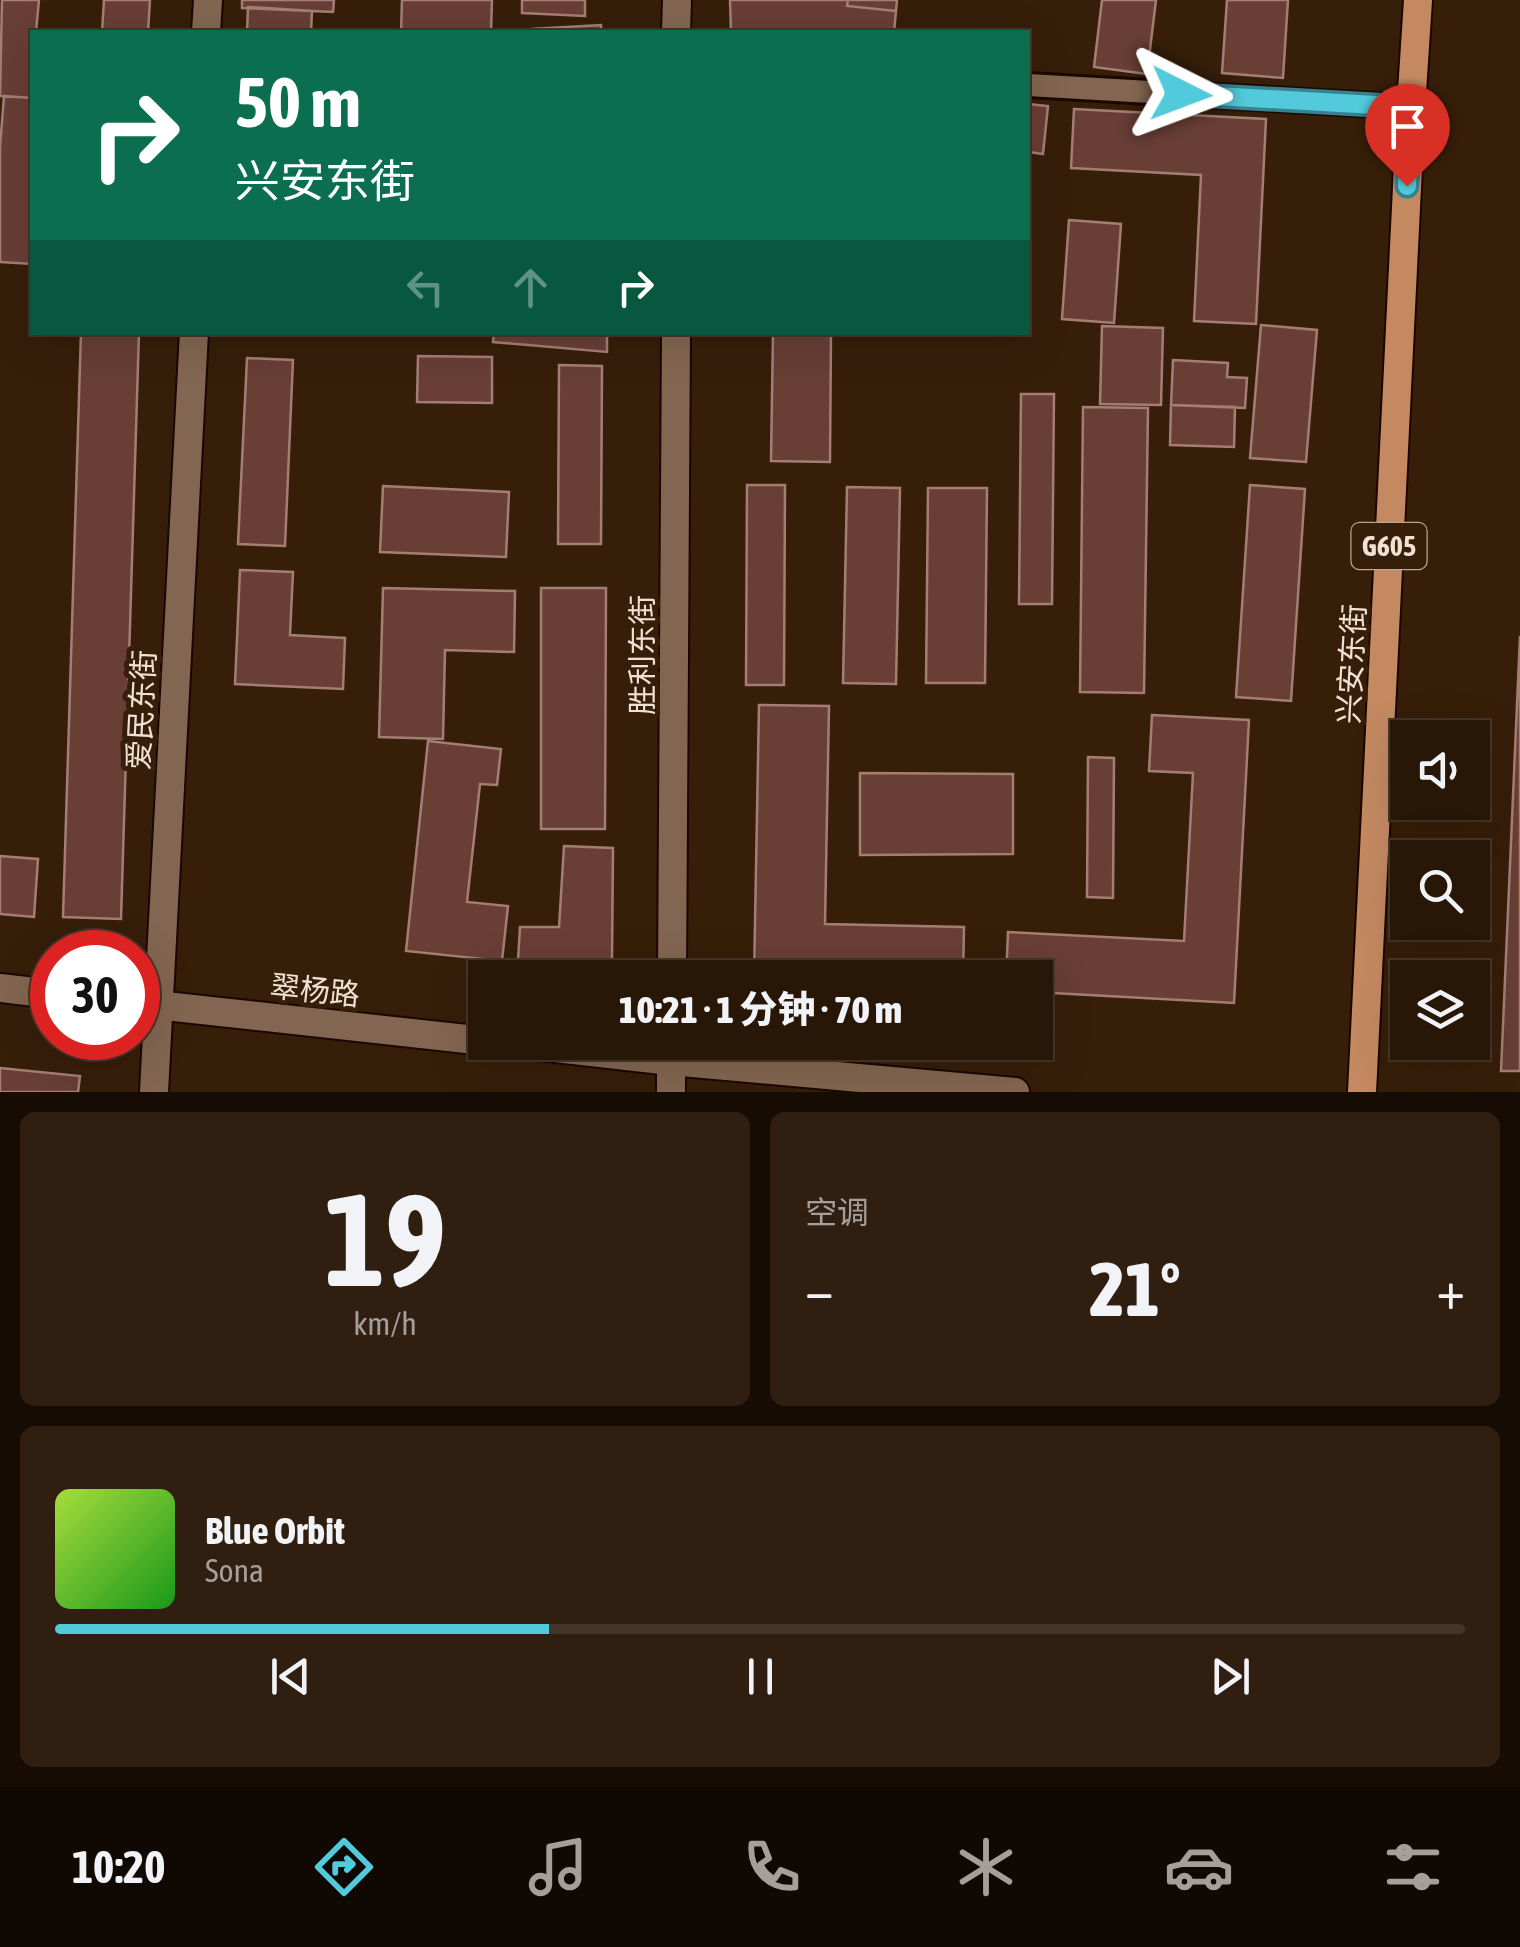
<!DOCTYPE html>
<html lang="zh">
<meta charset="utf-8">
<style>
:root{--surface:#281607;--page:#301f11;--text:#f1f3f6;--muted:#a59f9b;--line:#443528;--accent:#53cadc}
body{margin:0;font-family:"Asap Condensed","Noto Sans SC",sans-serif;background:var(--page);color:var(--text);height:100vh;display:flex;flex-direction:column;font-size:38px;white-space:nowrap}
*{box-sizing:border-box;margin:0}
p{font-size:32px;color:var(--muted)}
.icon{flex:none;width:55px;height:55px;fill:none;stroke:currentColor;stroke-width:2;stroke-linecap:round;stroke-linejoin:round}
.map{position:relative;height:1092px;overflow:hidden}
.side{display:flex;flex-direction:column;gap:20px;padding:20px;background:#160c04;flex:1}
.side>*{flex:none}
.hud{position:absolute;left:30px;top:30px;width:1000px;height:305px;border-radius:0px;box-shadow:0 10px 40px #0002,0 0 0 2px var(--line);background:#0b6e4f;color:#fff;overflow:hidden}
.tools{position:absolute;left:1390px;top:720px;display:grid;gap:20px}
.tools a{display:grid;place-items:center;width:100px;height:100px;border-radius:0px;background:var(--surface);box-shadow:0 10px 40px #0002,0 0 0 2px var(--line);font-size:50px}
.speed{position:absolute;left:30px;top:930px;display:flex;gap:20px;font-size:50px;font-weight:700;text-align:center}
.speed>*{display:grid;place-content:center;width:130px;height:130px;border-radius:50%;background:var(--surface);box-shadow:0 10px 40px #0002,0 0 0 2px var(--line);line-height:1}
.speed .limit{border:15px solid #d22;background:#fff;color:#111}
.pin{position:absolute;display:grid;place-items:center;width:85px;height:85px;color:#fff;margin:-102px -42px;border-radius:50% 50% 50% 0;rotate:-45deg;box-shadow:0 0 10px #0007}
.pin .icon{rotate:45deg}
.me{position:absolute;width:110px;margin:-55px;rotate:93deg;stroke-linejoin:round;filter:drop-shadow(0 0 8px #0008)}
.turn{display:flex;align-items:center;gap:35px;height:210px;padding:0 40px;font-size:45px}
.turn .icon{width:130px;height:130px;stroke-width:2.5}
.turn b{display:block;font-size:70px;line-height:85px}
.lanes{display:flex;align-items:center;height:95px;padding:0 40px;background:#0003;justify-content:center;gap:50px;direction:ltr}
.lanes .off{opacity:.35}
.big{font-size:75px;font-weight:800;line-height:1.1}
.side .tile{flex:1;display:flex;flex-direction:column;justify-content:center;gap:15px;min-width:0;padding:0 35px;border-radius:15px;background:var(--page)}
.side .dial{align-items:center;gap:0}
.dial b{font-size:130px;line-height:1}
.song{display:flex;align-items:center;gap:30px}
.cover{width:120px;height:120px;border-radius:15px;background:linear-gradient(135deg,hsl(80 70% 55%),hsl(120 70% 35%))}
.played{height:10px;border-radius:5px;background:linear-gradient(90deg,var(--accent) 35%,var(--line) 35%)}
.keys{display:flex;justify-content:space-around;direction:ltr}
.heat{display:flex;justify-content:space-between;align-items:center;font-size:55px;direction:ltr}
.side .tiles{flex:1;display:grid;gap:20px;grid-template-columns:1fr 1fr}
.tile:last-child{grid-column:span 2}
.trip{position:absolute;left:468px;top:960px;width:585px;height:100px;border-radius:0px;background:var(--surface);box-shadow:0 10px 40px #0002,0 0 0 2px var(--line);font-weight:800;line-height:100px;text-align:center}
.dock{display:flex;height:160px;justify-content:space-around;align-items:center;background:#100903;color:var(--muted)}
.dock .icon{width:70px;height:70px}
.dock .current{color:var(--accent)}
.dock b{font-size:45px;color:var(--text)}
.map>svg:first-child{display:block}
.building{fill:#683e35;stroke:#a47e75;stroke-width:2.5}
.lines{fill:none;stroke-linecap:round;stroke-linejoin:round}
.minor-casing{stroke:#1c0700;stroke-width:28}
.tertiary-casing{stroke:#1c0700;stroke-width:32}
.trunk-casing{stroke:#1c0700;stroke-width:32}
.minor{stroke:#836651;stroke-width:22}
.tertiary{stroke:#836651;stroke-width:28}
.trunk{stroke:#c48961;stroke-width:28}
.route-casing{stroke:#36838f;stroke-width:25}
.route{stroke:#53cadc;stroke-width:18}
.labels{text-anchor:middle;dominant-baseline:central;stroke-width:10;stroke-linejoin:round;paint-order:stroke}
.shield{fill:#361e09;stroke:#b9a697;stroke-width:2.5}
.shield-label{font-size:28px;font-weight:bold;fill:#f1e0d4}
.street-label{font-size:30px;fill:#f1e0d4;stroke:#361e09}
</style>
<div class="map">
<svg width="1520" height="1092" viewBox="0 0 1520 1092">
<rect width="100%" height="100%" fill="#361e09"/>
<path class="building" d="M 2,0 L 39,0 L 36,32 L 32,32 L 32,98 L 0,96 Z
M 104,0 L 150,0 L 148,32 L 102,32 Z
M 242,0 L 334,0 L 333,12 L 242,8 Z
M 402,0 L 492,0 L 491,32 L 401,32 Z
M 522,0 L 585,0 L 585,16 L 522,13 Z
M 730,0 L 848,0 L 847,6 L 896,11 L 894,32 L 731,32 Z
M 848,0 L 897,0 L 896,11 L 847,6 Z
M 1102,0 L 1156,0 L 1147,74 L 1094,67 Z
M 1227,0 L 1288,0 L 1283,78 L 1222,73 Z
M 248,7 L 312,11 L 311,32 L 247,32 Z
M 601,25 L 601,32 L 530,32 L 531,29 Z
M 4,96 L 32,98 L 32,264 L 0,262 L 0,147 Z
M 1028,104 L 1048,106 L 1043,154 L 1028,152 Z
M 1074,109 L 1266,119 L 1256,324 L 1194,321 L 1201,175 L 1071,168 Z
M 1069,220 L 1121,224 L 1114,323 L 1062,319 Z
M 1261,325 L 1317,330 L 1306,462 L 1250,458 Z
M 1102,326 L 1163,328 L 1161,405 L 1100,404 Z
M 81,332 L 139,332 L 121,919 L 63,917 Z
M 494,332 L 607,332 L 607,352 L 493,342 Z
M 773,332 L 831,332 L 830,462 L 771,461 Z
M 418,356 L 492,357 L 492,403 L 417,402 Z
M 247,358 L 293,360 L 285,546 L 238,544 Z
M 1173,360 L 1228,363 L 1227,377 L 1247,378 L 1245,408 L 1171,405 Z
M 559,365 L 602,366 L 601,544 L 558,544 Z
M 1021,394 L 1054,394 L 1052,604 L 1019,604 Z
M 1171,405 L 1235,407 L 1234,447 L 1170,445 Z
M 1083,407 L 1148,408 L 1144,693 L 1080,692 Z
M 747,485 L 785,485 L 784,685 L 746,685 Z
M 1250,485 L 1305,489 L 1291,701 L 1236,697 Z
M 383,486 L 509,492 L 506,557 L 380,552 Z
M 847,487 L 900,488 L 896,684 L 843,683 Z
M 928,488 L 987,488 L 985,683 L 926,683 Z
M 240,570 L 293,572 L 290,635 L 345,638 L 343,689 L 235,684 Z
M 383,588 L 515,591 L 514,652 L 445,650 L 443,739 L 379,737 Z
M 541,588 L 606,588 L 605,829 L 541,829 Z
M 1520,636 L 1520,1071 L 1501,1071 Z
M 759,705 L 829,706 L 825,924 L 964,927 L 963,978 L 754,978 Z
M 1152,715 L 1249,720 L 1234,1003 L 1035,992 L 1035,978 L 1006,978 L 1008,932 L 1184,941 L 1193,773 L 1149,771 Z
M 428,741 L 501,749 L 497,785 L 480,784 L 467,902 L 508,906 L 502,961 L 406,951 Z
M 1088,757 L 1114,758 L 1113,898 L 1087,897 Z
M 860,773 L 1013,774 L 1013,854 L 860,855 Z
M 564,846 L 613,848 L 612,959 L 589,978 L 517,977 L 520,927 L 559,927 Z
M 0,856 L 38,859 L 34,917 L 0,914 Z
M 0,1068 L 80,1076 L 78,1092 L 0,1092 Z"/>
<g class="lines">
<g class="minor-casing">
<path id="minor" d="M 1028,85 L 1411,107"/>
</g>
<g class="tertiary-casing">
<path id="tertiary" d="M 206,32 L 208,0
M 676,32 L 677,0
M 672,978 L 676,332
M 0,988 L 52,994
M 138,1003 L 485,1041
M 502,1042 L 671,1061 L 1015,1092
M 154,1092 L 194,332
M 671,1092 L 671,1044"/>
</g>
<g class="trunk-casing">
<path id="trunk" d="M 1362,1092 L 1411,107 L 1418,0"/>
</g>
<use href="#minor" class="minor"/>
<use href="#tertiary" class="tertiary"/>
<use href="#trunk" class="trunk"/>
</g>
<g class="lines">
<g class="route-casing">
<path id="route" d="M 1181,94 L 1410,107 L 1407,186"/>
</g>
<use href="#route" class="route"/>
</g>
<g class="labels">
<rect class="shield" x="1351.5" y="523" width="75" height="46" rx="8"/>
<g class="shield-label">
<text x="1389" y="546">G605</text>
</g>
<g class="street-label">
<text transform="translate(642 655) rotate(-90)">胜利东街</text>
<text transform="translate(1351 664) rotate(-87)">兴安东街</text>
<text transform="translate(141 710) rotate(-87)">爱民东街</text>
<text transform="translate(315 990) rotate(6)">翠杨路</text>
</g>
</g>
</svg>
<div class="tools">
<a><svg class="icon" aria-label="sound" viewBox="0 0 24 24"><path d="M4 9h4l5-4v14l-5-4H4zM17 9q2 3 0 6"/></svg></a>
<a><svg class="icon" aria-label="search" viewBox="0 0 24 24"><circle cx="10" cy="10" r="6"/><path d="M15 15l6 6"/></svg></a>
<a><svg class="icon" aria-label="layers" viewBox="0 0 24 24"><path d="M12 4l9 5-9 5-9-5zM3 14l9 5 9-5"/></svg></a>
</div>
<div class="speed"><div class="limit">30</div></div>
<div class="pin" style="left:1407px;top:186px;background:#d93025"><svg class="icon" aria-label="arrive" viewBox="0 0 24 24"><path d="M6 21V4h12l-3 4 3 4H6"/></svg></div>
<svg class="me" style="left:1181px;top:94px" viewBox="-20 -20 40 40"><path d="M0-17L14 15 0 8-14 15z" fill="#53cadc" stroke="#fff" stroke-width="4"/></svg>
<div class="trip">10:21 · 1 分钟 · 70 m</div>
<div class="hud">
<div class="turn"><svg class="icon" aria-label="right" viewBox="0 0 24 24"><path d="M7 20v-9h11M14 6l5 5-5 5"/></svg><div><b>50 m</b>兴安东街</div></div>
<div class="lanes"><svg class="icon off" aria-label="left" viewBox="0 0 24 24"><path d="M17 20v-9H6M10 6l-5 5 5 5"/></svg><svg class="icon off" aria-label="ahead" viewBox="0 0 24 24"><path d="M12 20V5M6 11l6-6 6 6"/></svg><svg class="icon" aria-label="right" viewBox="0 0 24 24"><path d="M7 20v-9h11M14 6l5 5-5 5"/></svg></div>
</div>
</div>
<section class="side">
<div class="tiles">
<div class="tile dial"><b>19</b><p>km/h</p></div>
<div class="tile"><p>空调</p>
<div class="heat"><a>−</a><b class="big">21°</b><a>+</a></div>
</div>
<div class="tile">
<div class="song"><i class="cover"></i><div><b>Blue Orbit</b><p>Sona</p></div></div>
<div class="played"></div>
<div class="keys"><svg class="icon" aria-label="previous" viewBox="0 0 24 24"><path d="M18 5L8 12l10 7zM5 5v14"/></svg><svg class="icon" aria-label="pause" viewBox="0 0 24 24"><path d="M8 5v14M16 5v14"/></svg><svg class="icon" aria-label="next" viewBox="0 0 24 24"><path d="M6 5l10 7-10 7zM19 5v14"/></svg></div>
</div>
</div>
</section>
<nav class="dock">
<b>10:20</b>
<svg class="icon current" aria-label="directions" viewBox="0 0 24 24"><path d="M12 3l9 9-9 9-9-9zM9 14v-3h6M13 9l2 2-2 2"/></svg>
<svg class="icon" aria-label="music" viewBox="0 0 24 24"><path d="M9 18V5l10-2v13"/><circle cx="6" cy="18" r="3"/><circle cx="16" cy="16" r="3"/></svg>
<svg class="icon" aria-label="phone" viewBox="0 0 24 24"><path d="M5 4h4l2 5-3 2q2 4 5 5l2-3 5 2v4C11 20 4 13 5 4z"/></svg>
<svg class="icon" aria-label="climate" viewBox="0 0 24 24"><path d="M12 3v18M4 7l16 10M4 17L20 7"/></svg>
<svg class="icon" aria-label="car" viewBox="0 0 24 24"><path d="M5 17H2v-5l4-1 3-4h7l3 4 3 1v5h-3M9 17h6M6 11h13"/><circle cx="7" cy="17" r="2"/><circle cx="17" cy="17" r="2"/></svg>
<svg class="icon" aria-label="filters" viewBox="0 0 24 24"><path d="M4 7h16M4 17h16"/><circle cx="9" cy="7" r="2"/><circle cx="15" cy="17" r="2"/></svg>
</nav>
